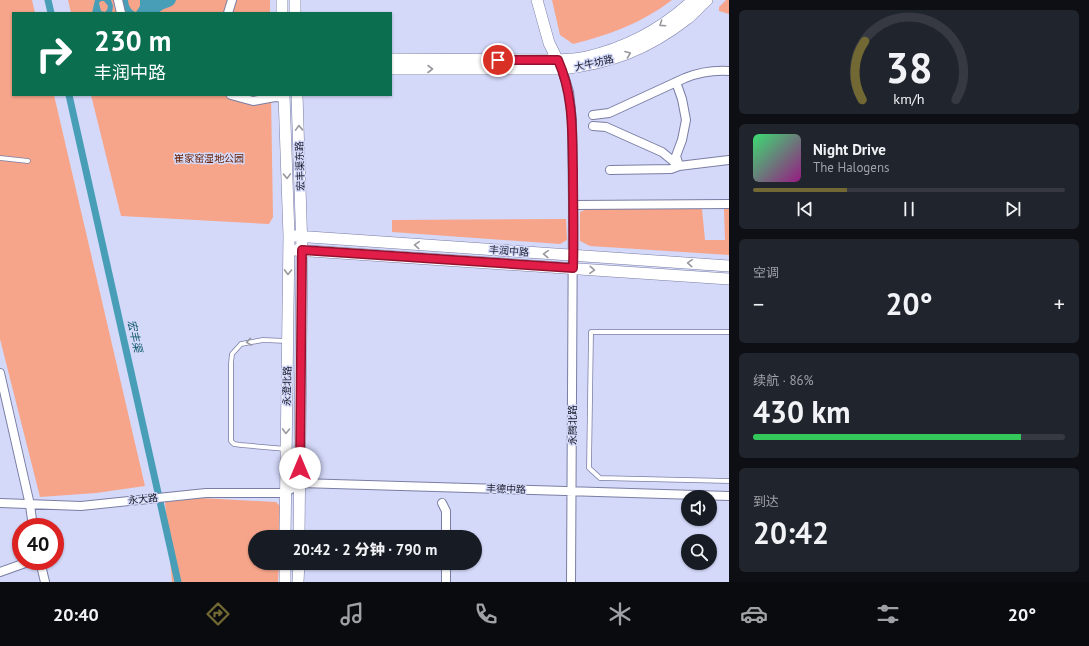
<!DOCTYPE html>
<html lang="zh">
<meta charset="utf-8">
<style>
:root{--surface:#171b24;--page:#20242c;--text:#f1f3f6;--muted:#9ea1a6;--line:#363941;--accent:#716834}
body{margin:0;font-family:"PT Sans","Noto Sans SC",sans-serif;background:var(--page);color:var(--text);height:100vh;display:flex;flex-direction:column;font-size:15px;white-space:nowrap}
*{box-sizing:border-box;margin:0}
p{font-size:13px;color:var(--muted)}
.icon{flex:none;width:22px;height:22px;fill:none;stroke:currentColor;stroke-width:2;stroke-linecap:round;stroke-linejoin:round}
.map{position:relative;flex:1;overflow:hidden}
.sheet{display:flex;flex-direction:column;gap:10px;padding:10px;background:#0d0f14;width:360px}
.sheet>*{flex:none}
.top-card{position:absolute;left:12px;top:12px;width:380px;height:84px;border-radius:0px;box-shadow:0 1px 3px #0004;background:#0b6e4f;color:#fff;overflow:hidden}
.controls{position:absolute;left:681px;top:490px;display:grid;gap:8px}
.controls a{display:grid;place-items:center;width:36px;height:36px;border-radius:50%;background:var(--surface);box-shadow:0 1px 3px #0004;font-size:20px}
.speed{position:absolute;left:12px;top:518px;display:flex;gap:8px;font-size:20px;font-weight:700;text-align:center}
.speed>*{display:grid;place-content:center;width:52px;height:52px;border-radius:50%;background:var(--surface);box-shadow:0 1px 3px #0004;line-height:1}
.speed .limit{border:6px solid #d22;background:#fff;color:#111}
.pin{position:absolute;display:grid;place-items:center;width:34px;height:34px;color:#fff;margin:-17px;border:2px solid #fff;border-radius:50%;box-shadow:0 1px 4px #0007}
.me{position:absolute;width:44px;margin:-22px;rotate:0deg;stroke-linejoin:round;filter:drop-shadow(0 0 3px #0008)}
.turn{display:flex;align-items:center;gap:14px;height:84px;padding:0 16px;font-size:18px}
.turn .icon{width:52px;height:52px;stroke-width:2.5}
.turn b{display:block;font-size:28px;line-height:34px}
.big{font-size:30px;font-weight:800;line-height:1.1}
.sheet .widget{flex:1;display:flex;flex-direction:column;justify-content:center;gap:6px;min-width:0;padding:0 14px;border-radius:6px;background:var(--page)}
.sheet .dial{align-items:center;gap:0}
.dial svg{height:104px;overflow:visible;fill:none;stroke:var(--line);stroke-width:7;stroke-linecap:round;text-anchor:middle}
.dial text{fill:var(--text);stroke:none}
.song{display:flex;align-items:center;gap:12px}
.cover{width:48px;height:48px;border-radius:6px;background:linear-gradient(135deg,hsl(140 70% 55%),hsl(310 70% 35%))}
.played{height:4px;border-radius:2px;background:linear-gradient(90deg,var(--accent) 30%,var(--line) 30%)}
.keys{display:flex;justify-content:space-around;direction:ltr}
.heat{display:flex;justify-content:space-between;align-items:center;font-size:22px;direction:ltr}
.charge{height:6px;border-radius:3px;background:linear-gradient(90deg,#34c759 86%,var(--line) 0)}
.trip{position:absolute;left:248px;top:530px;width:234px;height:40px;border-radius:20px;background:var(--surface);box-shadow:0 1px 3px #0004;font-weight:800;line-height:40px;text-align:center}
.dock{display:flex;height:64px;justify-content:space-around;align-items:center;background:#090b0e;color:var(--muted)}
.dock .icon{width:28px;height:28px}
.dock .current{color:var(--accent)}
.dock b{font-size:18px;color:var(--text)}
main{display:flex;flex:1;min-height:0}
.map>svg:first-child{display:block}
.green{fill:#f6a58a}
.water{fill:#489eb7;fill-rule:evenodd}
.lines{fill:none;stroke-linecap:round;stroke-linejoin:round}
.canal{stroke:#489eb7;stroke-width:7}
.lane-casing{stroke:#7a7ea4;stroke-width:5.5}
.street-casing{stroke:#7a7ea4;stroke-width:10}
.secondary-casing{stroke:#7a7ea4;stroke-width:12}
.lane{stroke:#fff;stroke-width:4}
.street{stroke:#fff;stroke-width:8}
.secondary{stroke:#fff;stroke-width:11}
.oneway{stroke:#98989f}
.route-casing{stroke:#92132f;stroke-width:10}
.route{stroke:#e11d48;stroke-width:7}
.labels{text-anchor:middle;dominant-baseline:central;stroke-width:3;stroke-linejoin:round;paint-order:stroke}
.street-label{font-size:10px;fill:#1a1b2a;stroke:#d4d9fa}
.park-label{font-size:10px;fill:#672103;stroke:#d4d9fa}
.water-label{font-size:11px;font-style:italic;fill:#10586a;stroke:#d4d9fa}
</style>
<main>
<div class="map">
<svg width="729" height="582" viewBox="0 0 729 582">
<rect width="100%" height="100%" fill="#d4d9fa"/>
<path class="green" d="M 0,0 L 32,0 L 35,13 L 13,13 L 13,95 L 54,95 L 145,486 L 96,493 L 40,497 L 0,339 Z
M 68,0 L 270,0 L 270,13 L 71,13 Z
M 552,0 L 672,0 C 642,23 609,35 573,44 L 560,35 Z
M 726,0 L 729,0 L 729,14 L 719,11 L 719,7 Z
M 91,95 L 271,95 L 273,217 L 269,224 L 121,216 Z
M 589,208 L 702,209 L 705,240 L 725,240 L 724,209 L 729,209 L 729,255 L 590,246 L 580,241 L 580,212 Z
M 566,219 L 567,240 L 560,244 L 392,232 L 392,220 Z
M 200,498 L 276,502 L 280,506 L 279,537 L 255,537 L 255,563 L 279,563 L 278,582 L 172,582 L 165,502 Z"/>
<path class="water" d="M 95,0 L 111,0 L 113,6 L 112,13 L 92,13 ZM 101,1 L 104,1 L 108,6 L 107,10 L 105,12 L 101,11 L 99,3 Z
M 121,0 L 128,0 C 128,5 131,11 136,12 L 140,6 L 140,0 L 176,0 C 174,9 164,6 159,13 L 126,13 Z"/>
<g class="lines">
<path class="canal" d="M 48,0 L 51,13
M 69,95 L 178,582"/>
<g class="lane-casing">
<path id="lane" d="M 0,158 L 28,161
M 729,332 L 591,332 L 589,468 L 600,478 L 729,481
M 286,449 L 241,445 L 234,444 L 231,441 L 231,363 L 232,354 L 241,344 L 263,340 L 287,341"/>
</g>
<g class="street-casing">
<path id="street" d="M 118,0 L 121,13
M 228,13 L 232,0
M 562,69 L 569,92 L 572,120 L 573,205 L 571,582
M 676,82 L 682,99 L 686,120 L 682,140 L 676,156 L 679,166
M 231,95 L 253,101 L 275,97 L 285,98
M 593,115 L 609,113 L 685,78 C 700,72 713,70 729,71
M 593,126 L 606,127 L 662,152 L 679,166
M 610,170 L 671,169 L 679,166 L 729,160
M 573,205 L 729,204
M 0,373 L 30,505 L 33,527
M 0,503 L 81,506 L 206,493 L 285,493 L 300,483 L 729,496
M 442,503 L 446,511 L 446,537
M 40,561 L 45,582
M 0,572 L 31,561
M 446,582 L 446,563"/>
</g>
<g class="secondary-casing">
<path id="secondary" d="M 282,0 L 282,13
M 295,0 L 295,13
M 537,0 L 549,43 L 560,65
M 391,59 L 558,60 C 567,59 577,59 586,57 C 626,48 663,28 693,0
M 391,69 L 562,69 C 611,63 647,50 687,19 C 694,14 700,6 707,0
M 284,95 L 289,236 L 285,537
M 297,95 L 302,250 L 299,537
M 295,236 L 729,266
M 295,250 L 729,279
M 285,582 L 285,563
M 298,582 L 299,563"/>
</g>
<use href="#lane" class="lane"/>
<use href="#street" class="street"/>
<use href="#secondary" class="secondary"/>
</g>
<defs><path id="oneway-chevron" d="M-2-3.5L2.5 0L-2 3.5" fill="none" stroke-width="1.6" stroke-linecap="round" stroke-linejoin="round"/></defs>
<g class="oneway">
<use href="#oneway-chevron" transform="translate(662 24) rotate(146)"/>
<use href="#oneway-chevron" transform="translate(628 54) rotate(-21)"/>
<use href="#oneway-chevron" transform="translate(430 69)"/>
<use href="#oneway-chevron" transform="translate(299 128) rotate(-92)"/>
<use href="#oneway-chevron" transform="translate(287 176) rotate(88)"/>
<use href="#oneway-chevron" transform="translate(417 245) rotate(-176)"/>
<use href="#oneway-chevron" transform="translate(546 254) rotate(-176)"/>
<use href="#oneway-chevron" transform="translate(690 263) rotate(-176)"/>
<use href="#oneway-chevron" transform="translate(592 270) rotate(4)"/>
<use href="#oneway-chevron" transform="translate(288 272) rotate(91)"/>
<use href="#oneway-chevron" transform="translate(249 342) rotate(171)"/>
<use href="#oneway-chevron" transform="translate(286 431) rotate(91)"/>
</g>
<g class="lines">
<g class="route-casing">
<path id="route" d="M 300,468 L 302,250 L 573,268 C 574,236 573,203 573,171 C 572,133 574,96 558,60 L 498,60"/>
</g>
<use href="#route" class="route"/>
</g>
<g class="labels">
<g class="street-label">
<text transform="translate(594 63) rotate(-13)">大牛坊路</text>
<text transform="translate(300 166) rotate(-92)">宏丰渠东路</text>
<text transform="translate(509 251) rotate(4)">丰润中路</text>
<text transform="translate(287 386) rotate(-89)">永澄北路</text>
<text transform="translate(572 425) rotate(-90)">永腾北路</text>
<text transform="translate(506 489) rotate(2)">丰德中路</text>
<text transform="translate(143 499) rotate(-6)">永大路</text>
</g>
<g class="park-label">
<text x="209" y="158">崔家窑湿地公园</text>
</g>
<g class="water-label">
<text transform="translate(135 336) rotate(77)">宏丰渠</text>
</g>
</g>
</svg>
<div class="controls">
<a><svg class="icon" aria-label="sound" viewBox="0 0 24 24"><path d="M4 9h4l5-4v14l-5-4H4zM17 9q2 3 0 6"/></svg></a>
<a><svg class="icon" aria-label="search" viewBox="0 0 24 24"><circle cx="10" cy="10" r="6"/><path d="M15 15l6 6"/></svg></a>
</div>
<div class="speed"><div class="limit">40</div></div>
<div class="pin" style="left:498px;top:60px;background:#d93025"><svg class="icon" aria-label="arrive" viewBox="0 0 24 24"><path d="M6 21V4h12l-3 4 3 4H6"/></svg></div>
<svg class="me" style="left:300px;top:468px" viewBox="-20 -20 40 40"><circle r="19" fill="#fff"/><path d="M0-13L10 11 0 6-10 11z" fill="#e11d48"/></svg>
<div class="trip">20:42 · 2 分钟 · 790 m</div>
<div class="top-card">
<div class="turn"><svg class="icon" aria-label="right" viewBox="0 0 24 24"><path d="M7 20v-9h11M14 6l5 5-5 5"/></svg><div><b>230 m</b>丰润中路</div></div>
</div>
</div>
<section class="sheet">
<div class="widget dial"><svg viewBox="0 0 100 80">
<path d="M14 69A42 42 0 1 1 86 69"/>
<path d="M14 69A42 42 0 0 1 16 24" stroke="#716834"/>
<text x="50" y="56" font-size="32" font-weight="700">38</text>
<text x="50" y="72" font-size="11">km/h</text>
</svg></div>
<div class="widget">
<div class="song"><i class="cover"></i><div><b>Night Drive</b><p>The Halogens</p></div></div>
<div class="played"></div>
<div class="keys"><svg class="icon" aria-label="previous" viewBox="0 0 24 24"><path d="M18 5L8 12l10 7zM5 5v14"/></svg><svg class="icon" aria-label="pause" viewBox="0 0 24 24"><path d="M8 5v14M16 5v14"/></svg><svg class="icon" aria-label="next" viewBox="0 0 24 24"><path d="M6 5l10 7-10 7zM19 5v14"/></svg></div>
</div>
<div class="widget"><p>空调</p>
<div class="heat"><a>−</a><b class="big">20°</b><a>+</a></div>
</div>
<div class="widget"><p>续航 · 86%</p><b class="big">430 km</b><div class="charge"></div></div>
<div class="widget"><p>到达</p><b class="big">20:42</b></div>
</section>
</main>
<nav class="dock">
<b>20:40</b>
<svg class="icon current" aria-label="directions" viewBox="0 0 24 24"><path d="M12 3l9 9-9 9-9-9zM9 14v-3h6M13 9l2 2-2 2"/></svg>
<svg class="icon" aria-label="music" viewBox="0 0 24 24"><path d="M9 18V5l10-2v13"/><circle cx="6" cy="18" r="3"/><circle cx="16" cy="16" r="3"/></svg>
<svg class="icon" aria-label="phone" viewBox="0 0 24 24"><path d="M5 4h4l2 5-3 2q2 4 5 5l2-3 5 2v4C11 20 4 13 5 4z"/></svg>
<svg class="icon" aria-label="climate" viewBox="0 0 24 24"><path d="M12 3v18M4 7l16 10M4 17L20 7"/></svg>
<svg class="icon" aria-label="car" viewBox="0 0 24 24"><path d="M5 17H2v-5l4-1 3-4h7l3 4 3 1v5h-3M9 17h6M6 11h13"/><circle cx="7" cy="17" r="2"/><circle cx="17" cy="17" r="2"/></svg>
<svg class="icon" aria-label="filters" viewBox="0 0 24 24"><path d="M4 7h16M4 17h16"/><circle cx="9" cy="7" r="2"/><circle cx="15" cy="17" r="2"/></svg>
<b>20°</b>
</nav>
